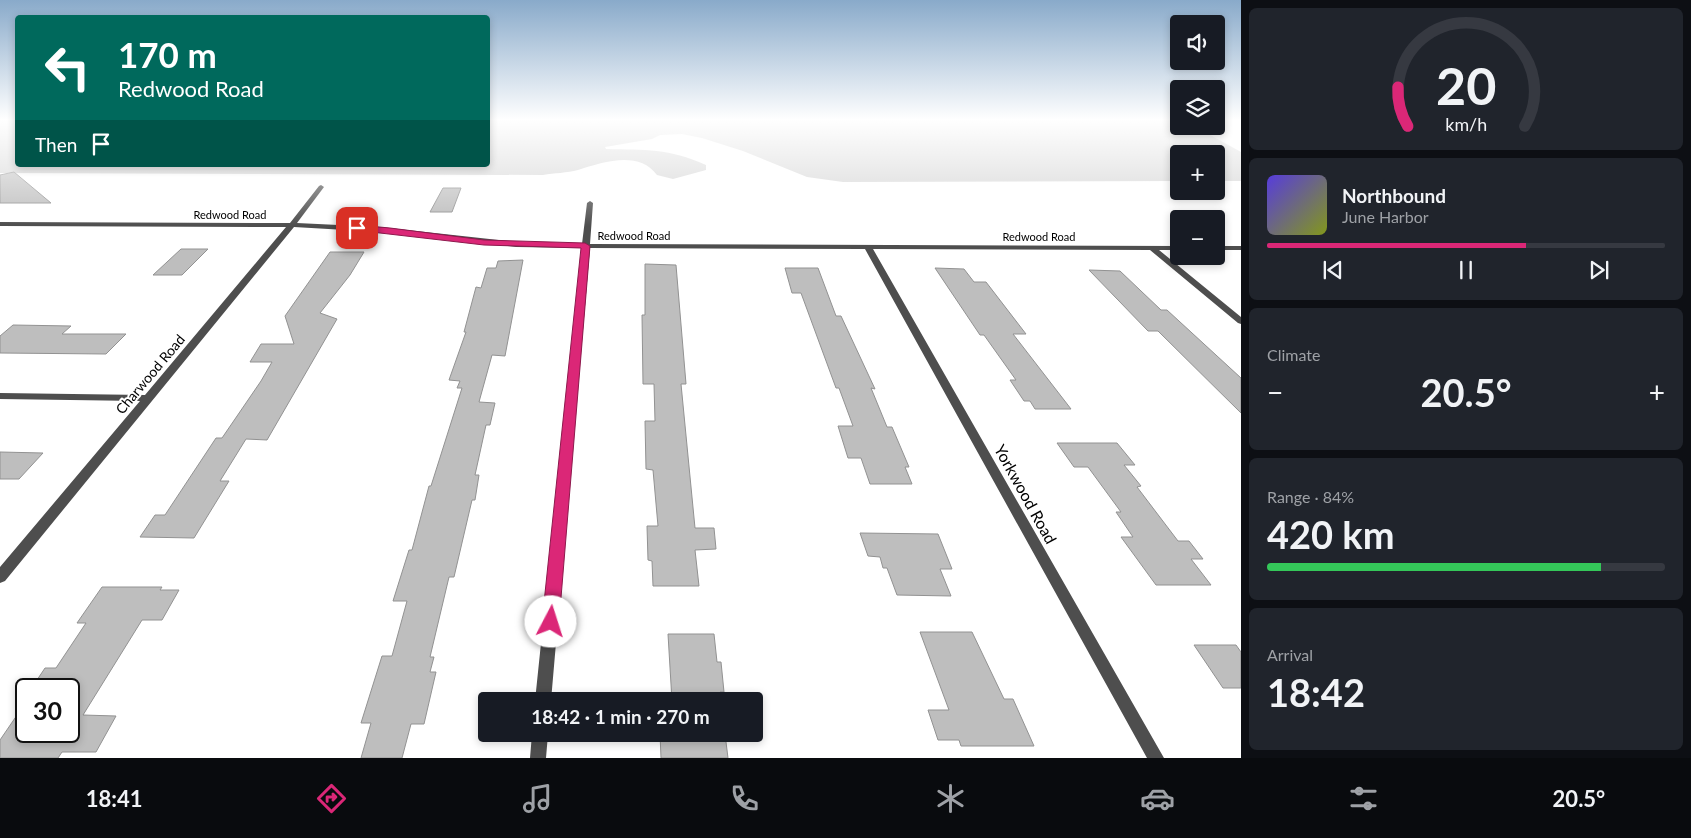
<!DOCTYPE html>
<meta charset="utf-8">
<style>
:root{--surface:#171b24;--page:#20242c;--text:#f1f3f6;--muted:#9ea1a6;--line:#363941;--accent:#db2777}
body{margin:0;font-family:Lato,sans-serif;background:var(--page);color:var(--text);height:100vh;display:flex;flex-direction:column;font-size:19px;white-space:nowrap}
*{box-sizing:border-box;margin:0}
p{font-size:16px;color:var(--muted)}
.icon{flex:none;width:28px;height:28px;fill:none;stroke:currentColor;stroke-width:2;stroke-linecap:round;stroke-linejoin:round}
.map{position:relative;flex:1;overflow:hidden}
.panel{display:flex;flex-direction:column;gap:8px;padding:8px;background:#0d0f14;width:450px}
.panel>*{flex:none}
.banner{position:absolute;left:15px;top:15px;width:475px;height:152px;border-radius:5px;box-shadow:0 2px 8px #0003;background:#00695c;color:#fff;overflow:hidden}
.tools{position:absolute;left:1170px;top:15px;display:grid;gap:10px}
.tools a{display:grid;place-items:center;width:55px;height:55px;border-radius:5px;background:var(--surface);box-shadow:0 2px 8px #0003;font-size:25px}
.speed{position:absolute;left:15px;top:678px;display:flex;gap:10px;font-size:25px;font-weight:700;text-align:center}
.speed>*{display:grid;place-content:center;width:65px;height:65px;border-radius:50%;background:var(--surface);box-shadow:0 2px 8px #0003;line-height:1}
.speed .limit{border:2px solid #111;border-radius:8px;background:#fff;color:#111}
.pin{position:absolute;display:grid;place-items:center;width:42px;height:42px;color:#fff;margin:-21px;border-radius:10px;box-shadow:0 2px 8px #0006}
.me{position:absolute;width:55px;margin:-28px;rotate:5deg;stroke-linejoin:round;filter:drop-shadow(0 0 4px #0008)}
.turn{display:flex;align-items:center;gap:18px;height:105px;padding:0 20px;font-size:22px}
.turn .icon{width:65px;height:65px;stroke-width:2.5}
.turn b{display:block;font-size:35px;line-height:42px}
.then{display:flex;align-items:center;height:48px;padding:0 20px;background:#0003;gap:10px;font-size:19px}
.big{font-size:38px;font-weight:700;line-height:1.1}
.panel .widget{flex:1;display:flex;flex-direction:column;justify-content:center;gap:8px;min-width:0;padding:0 18px;border-radius:8px;background:var(--page)}
.panel .dial{align-items:center;gap:0}
.dial svg{height:130px;overflow:visible;fill:none;stroke:var(--line);stroke-width:7;stroke-linecap:round;text-anchor:middle}
.dial text{fill:var(--text);stroke:none}
.song{display:flex;align-items:center;gap:15px}
.cover{width:60px;height:60px;border-radius:8px;background:linear-gradient(135deg,hsl(250 70% 55%),hsl(70 70% 35%))}
.played{height:5px;border-radius:2px;background:linear-gradient(90deg,var(--accent) 65%,var(--line) 65%)}
.keys{display:flex;justify-content:space-around;direction:ltr}
.heat{display:flex;justify-content:space-between;align-items:center;font-size:28px;direction:ltr}
.charge{height:8px;border-radius:4px;background:linear-gradient(90deg,#34c759 84%,var(--line) 0)}
.trip{position:absolute;left:478px;top:692px;width:285px;height:50px;border-radius:5px;background:var(--surface);box-shadow:0 2px 8px #0003;font-weight:700;line-height:50px;text-align:center}
.menu{display:flex;height:80px;justify-content:space-around;align-items:center;background:#090b0e;color:var(--muted)}
.menu .icon{width:35px;height:35px}
.menu .on{color:var(--accent)}
.menu b{font-size:22px;color:var(--text)}
main{display:flex;flex:1;min-height:0}
.map>svg:first-child{display:block}
.green{fill:#d5d5d5}
.building{fill:#bebebe;stroke:#929292}
.lines{fill:none;stroke-linecap:round;stroke-linejoin:round}
.street{fill:#4e4e4e;fill-rule:evenodd}
.route{fill:#db2777;stroke:#8e194d}
.labels{text-anchor:middle;dominant-baseline:central;stroke-width:4;stroke-linejoin:round;paint-order:stroke}
.far-street-label{font-size:11px;fill:#000;stroke:#fff}
.street-label{font-size:14px;fill:#000;stroke:#fff}
.near-street-label{font-size:16px;fill:#000;stroke:#fff}
</style>
<main>
<div class="map">
<svg width="1241" height="758" viewBox="0 0 1241 758">
<rect width="100%" height="100%" fill="#fff"/>
<path class="green" d="M 0,120 L 17,120 L 18,165 L 488,165 L 488,120 L 1179,120 L 1179,126 L 1194,126 L 1241,152 L 1241,181 L 1216,181 L 1216,154 L 1179,154 L 1179,181 L 843,182 L 807,177 L 743,151 L 702,138 L 682,134 L 660,135 L 652,139 L 605,147 L 606,149 C 646,150 668,148 706,165 L 706,170 L 673,179 L 657,175 C 639,150 603,162 578,170 C 567,173 554,173 543,175 L 0,173 Z"/>
<path class="building" d="M 14,172 L 51,203 L 0,203 L 0,175 Z
M 443,188 L 461,188 L 452,212 L 430,212 Z
M 181,249 L 208,249 L 182,275 L 153,275 Z
M 330,252 L 364,252 L 350,275 L 320,313 L 337,319 L 267,440 L 246,439 L 220,481 L 229,481 L 194,538 L 140,537 L 155,515 L 165,515 L 216,438 L 222,438 L 261,381 L 272,362 L 250,362 L 261,344 L 294,344 L 285,316 Z
M 523,260 L 505,356 L 492,355 L 479,402 L 495,403 L 490,425 L 486,425 L 475,475 L 479,475 L 475,500 L 472,500 L 454,577 L 449,577 L 430,657 L 434,657 L 430,672 L 436,672 L 424,724 L 411,724 L 402,758 L 361,758 L 371,723 L 361,723 L 382,656 L 392,656 L 407,601 L 393,601 L 409,550 L 412,550 L 429,486 L 431,486 L 462,388 L 457,388 L 460,381 L 449,380 L 466,332 L 464,332 L 476,287 L 481,288 L 487,268 L 496,268 L 498,261 Z
M 645,264 L 676,265 L 686,384 L 681,384 L 695,528 L 714,528 L 716,549 L 695,550 L 699,586 L 653,586 L 652,561 L 648,560 L 647,526 L 658,526 L 653,470 L 646,469 L 645,421 L 655,421 L 654,384 L 643,384 L 642,315 L 645,315 Z
M 785,268 L 818,268 L 836,316 L 841,316 L 875,389 L 871,388 L 887,427 L 892,427 L 909,467 L 905,467 L 912,484 L 870,484 L 861,458 L 848,458 L 838,426 L 853,426 L 839,388 L 836,388 L 801,293 L 792,293 Z
M 935,268 L 964,269 L 974,282 L 986,282 L 1026,334 L 1013,334 L 1071,409 L 1035,409 L 1030,401 L 1024,401 L 1010,380 L 1016,380 L 984,335 L 980,335 Z
M 1089,270 L 1120,271 L 1161,310 L 1167,310 L 1241,378 L 1241,413 L 1158,331 L 1148,331 Z
M 13,325 L 71,326 L 62,334 L 126,334 L 106,354 L 0,353 L 0,336 Z
M 1057,443 L 1117,443 L 1135,465 L 1124,465 L 1141,486 L 1137,487 L 1178,541 L 1189,541 L 1203,559 L 1191,559 L 1211,585 L 1156,585 L 1121,537 L 1133,537 L 1116,512 L 1121,512 L 1088,467 L 1074,467 Z
M 0,452 L 43,453 L 19,479 L 0,479 Z
M 860,533 L 938,534 L 952,569 L 940,569 L 951,596 L 897,595 L 887,568 L 883,568 L 880,557 L 868,556 Z
M 102,587 L 162,587 L 160,590 L 179,590 L 162,620 L 142,620 L 83,715 L 116,716 L 96,752 L 62,752 L 58,758 L 0,758 L 0,740 L 26,702 L 26,731 L 69,731 L 69,689 L 31,689 L 45,668 L 56,668 L 86,623 L 77,623 Z
M 920,632 L 972,632 L 1004,699 L 1013,699 L 1034,746 L 961,746 L 959,740 L 938,740 L 928,710 L 949,710 Z
M 668,634 L 714,634 L 717,662 L 721,662 L 724,692 L 720,692 L 722,701 L 672,701 Z
M 1194,645 L 1236,645 L 1241,652 L 1241,688 L 1223,688 Z
M 660,734 L 725,734 L 728,758 L 661,758 Z"/>
<g class="lines">
<path class="street" d="M 321,185 L 324,187 L 297,223 L 380,227 L 516,242 L 582,244 L 587,203 L 590,201 L 593,203 L 590,244 L 1179,246 L 1179,250 L 1159,250 L 1241,317 L 1241,324 L 1238,323 L 1150,250 L 873,249 L 1164,758 L 1147,758 L 865,249 L 590,248 L 551,701 L 535,701 L 582,248 L 516,247 L 380,232 L 294,227 L 5,581 L 0,583 L 0,567 L 140,401 L 0,399 L 0,393 L 145,395 L 286,227 L 0,226 L 0,222 L 290,223 L 319,186 Z
M 1216,246 L 1241,246 L 1241,250 L 1216,250 Z
M 532,734 L 548,734 L 546,758 L 530,758 Z"/>
</g>
<linearGradient id="sky" x2="0" y2="1"><stop stop-color="#89aaca"/><stop offset="0.53" stop-color="#fff"/><stop offset="1" stop-color="#fff" stop-opacity="0"/></linearGradient>
<rect width="1241" height="226" fill="url(#sky)"/>
<path class="route" d="M 357,225 L 390,228 L 484,240 L 585,243 L 590,246 L 559,622 L 556,627 L 551,629 L 545,627 L 542,622 L 581,248 L 484,245 L 354,230 L 353,228 Z"/>
<g class="labels">
<g class="far-street-label">
<text x="230" y="214">Redwood Road</text>
<text x="634" y="235">Redwood Road</text>
<text x="1039" y="236">Redwood Road</text>
</g>
<g class="street-label">
<text transform="translate(150 374) rotate(-50)">Charwood Road</text>
</g>
<g class="near-street-label">
<text transform="translate(1026 494) rotate(61)">Yorkwood Road</text>
</g>
</g>
</svg>
<div class="tools">
<a><svg class="icon" aria-label="sound" viewBox="0 0 24 24"><path d="M4 9h4l5-4v14l-5-4H4zM17 9q2 3 0 6"/></svg></a>
<a><svg class="icon" aria-label="layers" viewBox="0 0 24 24"><path d="M12 4l9 5-9 5-9-5zM3 14l9 5 9-5"/></svg></a>
<a>+</a>
<a>−</a>
</div>
<div class="speed"><div class="limit">30</div></div>
<div class="pin" style="left:357px;top:228px;background:#d93025"><svg class="icon" aria-label="arrive" viewBox="0 0 24 24"><path d="M6 21V4h12l-3 4 3 4H6"/></svg></div>
<svg class="me" style="left:551px;top:622px" viewBox="-20 -20 40 40"><circle r="19" fill="#fff"/><path d="M0-13L10 11 0 6-10 11z" fill="#db2777"/></svg>
<div class="trip">18:42 · 1 min · 270 m</div>
<div class="banner">
<div class="turn"><svg class="icon" aria-label="left" viewBox="0 0 24 24"><path d="M17 20v-9H6M10 6l-5 5 5 5"/></svg><div><b>170 m</b>Redwood Road</div></div>
<div class="then">Then<svg class="icon" aria-label="arrive" viewBox="0 0 24 24"><path d="M6 21V4h12l-3 4 3 4H6"/></svg></div>
</div>
</div>
<section class="panel">
<div class="widget dial"><svg viewBox="0 0 100 80">
<path d="M14 69A42 42 0 1 1 86 69"/>
<path d="M14 69A42 42 0 0 1 8 45" stroke="#db2777"/>
<text x="50" y="56" font-size="32" font-weight="700">20</text>
<text x="50" y="72" font-size="11">km/h</text>
</svg></div>
<div class="widget">
<div class="song"><i class="cover"></i><div><b>Northbound</b><p>June Harbor</p></div></div>
<div class="played"></div>
<div class="keys"><svg class="icon" aria-label="previous" viewBox="0 0 24 24"><path d="M18 5L8 12l10 7zM5 5v14"/></svg><svg class="icon" aria-label="pause" viewBox="0 0 24 24"><path d="M8 5v14M16 5v14"/></svg><svg class="icon" aria-label="next" viewBox="0 0 24 24"><path d="M6 5l10 7-10 7zM19 5v14"/></svg></div>
</div>
<div class="widget"><p>Climate</p>
<div class="heat"><a>−</a><b class="big">20.5°</b><a>+</a></div>
</div>
<div class="widget"><p>Range · 84%</p><b class="big">420 km</b><div class="charge"></div></div>
<div class="widget"><p>Arrival</p><b class="big">18:42</b></div>
</section>
</main>
<nav class="menu">
<b>18:41</b>
<svg class="icon on" aria-label="directions" viewBox="0 0 24 24"><path d="M12 3l9 9-9 9-9-9zM9 14v-3h6M13 9l2 2-2 2"/></svg>
<svg class="icon" aria-label="music" viewBox="0 0 24 24"><path d="M9 18V5l10-2v13"/><circle cx="6" cy="18" r="3"/><circle cx="16" cy="16" r="3"/></svg>
<svg class="icon" aria-label="phone" viewBox="0 0 24 24"><path d="M5 4h4l2 5-3 2q2 4 5 5l2-3 5 2v4C11 20 4 13 5 4z"/></svg>
<svg class="icon" aria-label="climate" viewBox="0 0 24 24"><path d="M12 3v18M4 7l16 10M4 17L20 7"/></svg>
<svg class="icon" aria-label="car" viewBox="0 0 24 24"><path d="M5 17H2v-5l4-1 3-4h7l3 4 3 1v5h-3M9 17h6M6 11h13"/><circle cx="7" cy="17" r="2"/><circle cx="17" cy="17" r="2"/></svg>
<svg class="icon" aria-label="filters" viewBox="0 0 24 24"><path d="M4 7h16M4 17h16"/><circle cx="9" cy="7" r="2"/><circle cx="15" cy="17" r="2"/></svg>
<b>20.5°</b>
</nav>
